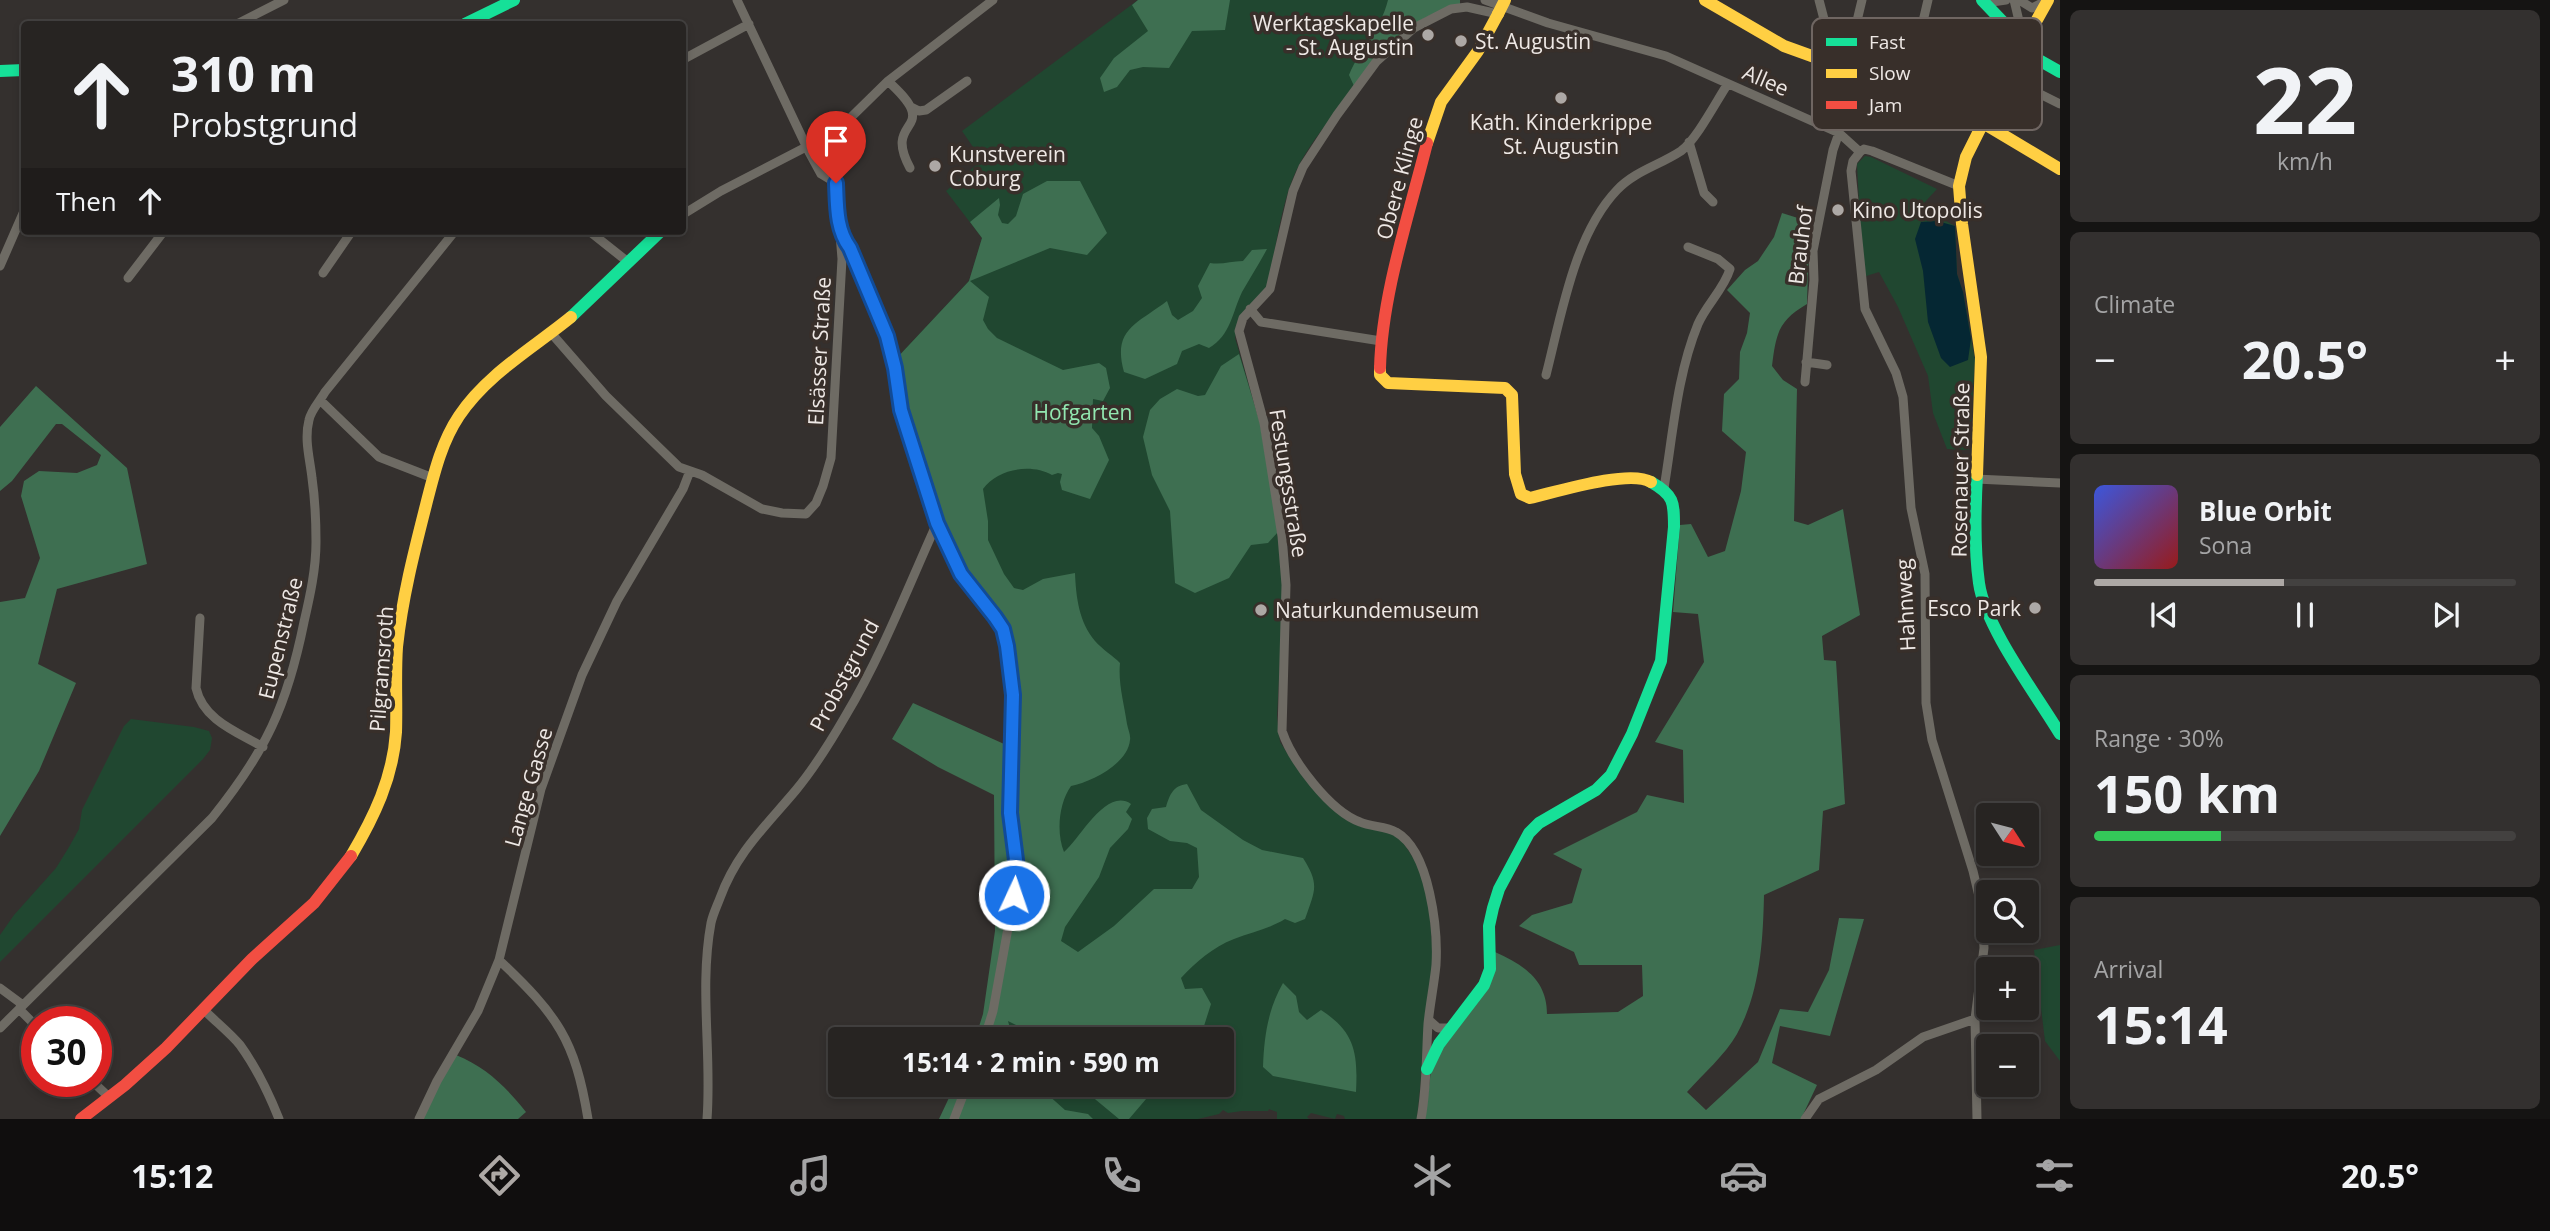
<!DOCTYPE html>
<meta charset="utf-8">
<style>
:root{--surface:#272422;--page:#33302f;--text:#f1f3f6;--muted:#a4a4a5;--line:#434140;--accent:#ada8a5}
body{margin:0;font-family:"Open Sans",sans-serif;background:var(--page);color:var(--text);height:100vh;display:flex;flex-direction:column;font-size:26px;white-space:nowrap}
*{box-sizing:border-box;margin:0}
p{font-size:23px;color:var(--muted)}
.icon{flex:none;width:38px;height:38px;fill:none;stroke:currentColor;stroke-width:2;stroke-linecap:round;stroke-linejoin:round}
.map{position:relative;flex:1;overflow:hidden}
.details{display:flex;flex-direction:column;gap:10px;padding:10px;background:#151413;width:490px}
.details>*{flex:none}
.top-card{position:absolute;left:21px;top:21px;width:665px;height:214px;border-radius:7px;box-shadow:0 4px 10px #0003,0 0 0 2px var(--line);background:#272422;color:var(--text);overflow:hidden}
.needle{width:46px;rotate:126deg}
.buttons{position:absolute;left:1976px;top:803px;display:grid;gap:14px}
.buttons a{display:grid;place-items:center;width:63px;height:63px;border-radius:7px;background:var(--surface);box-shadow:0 4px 10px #0003,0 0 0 2px var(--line);font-size:35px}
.speed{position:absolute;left:21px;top:1006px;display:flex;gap:14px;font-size:35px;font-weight:700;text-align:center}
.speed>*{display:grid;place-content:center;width:91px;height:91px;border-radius:50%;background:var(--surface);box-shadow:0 4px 10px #0003,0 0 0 2px var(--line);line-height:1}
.speed .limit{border:10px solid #d22;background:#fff;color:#111}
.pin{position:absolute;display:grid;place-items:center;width:60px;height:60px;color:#fff;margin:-72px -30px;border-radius:50% 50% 50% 0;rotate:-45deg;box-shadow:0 0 7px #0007}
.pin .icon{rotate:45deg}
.me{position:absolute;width:77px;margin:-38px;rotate:3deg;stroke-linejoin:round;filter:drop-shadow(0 0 5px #0008)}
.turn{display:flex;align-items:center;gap:24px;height:147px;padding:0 35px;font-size:32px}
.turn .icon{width:91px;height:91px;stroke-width:2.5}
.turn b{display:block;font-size:49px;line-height:60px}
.then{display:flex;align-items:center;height:66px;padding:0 35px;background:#0003;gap:14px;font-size:26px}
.big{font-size:52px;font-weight:700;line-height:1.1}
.details .card{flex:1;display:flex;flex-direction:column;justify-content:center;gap:10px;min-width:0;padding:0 24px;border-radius:10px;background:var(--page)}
.details .dial{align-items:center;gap:0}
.dial b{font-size:91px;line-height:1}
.song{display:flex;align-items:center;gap:21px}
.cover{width:84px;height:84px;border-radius:10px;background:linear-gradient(135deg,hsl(230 70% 55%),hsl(0 70% 35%))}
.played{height:7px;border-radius:4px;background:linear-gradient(90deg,var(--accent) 45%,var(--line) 45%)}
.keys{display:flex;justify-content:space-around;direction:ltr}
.heat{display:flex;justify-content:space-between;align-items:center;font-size:38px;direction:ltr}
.charge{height:10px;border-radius:5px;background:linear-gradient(90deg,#34c759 30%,var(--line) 0)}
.trip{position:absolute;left:828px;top:1027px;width:406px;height:70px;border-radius:7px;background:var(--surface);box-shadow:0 4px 10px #0003,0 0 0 2px var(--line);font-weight:700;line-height:70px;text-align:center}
.dock{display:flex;height:112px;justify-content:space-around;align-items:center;background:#100e0e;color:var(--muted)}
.dock .icon{width:49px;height:49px}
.dock .on{color:var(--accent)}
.dock b{font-size:32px;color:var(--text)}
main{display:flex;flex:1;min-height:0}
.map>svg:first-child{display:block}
.green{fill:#204730}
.forest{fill:#3e6f51}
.water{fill:#052733}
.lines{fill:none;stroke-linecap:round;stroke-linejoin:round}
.street{stroke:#6e6b64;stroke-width:9}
.fast{stroke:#16e098;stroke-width:12}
.slow{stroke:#ffcf43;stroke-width:12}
.jam{stroke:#f24e42;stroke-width:12}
.slow-bridge{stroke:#ffcf43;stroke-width:12}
.route-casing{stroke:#114b97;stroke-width:18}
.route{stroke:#1a73e8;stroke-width:12}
.poi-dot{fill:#ada8a5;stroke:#382f2a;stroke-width:2.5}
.labels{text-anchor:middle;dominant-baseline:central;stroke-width:7;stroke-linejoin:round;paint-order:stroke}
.poi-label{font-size:21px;fill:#eee8e5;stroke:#382f2a;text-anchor:start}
.street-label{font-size:21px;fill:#eee8e5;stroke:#382f2a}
.park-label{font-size:21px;fill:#92e7b0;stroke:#382f2a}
.key{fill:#382f2a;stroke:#6f6662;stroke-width:2}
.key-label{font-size:19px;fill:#eee8e5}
</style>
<main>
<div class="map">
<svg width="2060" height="1119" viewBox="0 0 2060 1119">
<rect width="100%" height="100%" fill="#34302e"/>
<path class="green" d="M 1138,0 L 1455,0 L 1460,5 C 1399,20 1373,61 1338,109 C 1323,128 1307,148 1296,171 C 1281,203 1276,249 1268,284 L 1263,293 L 1243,312 L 1235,338 L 1260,423 L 1275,500 L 1282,567 L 1282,621 L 1277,716 L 1280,742 L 1298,770 L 1345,819 L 1360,826 L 1383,830 L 1401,839 L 1417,864 L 1424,880 L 1430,916 L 1433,958 L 1417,1119 L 1345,1119 L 1344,1116 L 1337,1114 L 1335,1119 L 1311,1113 L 1307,1117 L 1309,1119 L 1277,1119 L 1277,1112 L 1269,1109 L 1268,1111 L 1242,1111 L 1228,1113 L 1223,1110 L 1219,1114 L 1198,1119 L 958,1119 L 971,1085 L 1222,1085 L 1222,1040 L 987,1039 L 1017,896 L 1010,645 L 914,434 L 895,360 L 969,281 L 982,238 L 946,191 L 982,160 L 962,131 Z
M 1865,156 L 1871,157 L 1937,189 L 1924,203 L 1924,220 L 1944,220 L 1955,226 L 1957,274 L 1963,292 L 1975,360 L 1969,450 L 1947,449 L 1933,413 L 1928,376 L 1898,307 L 1879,272 L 1863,277 L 1857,164 Z
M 131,719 L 194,727 L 209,731 L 212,738 L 210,750 L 203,759 L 0,962 L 0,935 L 14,915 L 56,868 L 69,847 L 79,829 L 82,810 L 124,726 Z
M 2060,945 L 2060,1061 L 2045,1041 L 2034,950 Z"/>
<path class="forest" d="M 1138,0 L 1230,0 L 1225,30 L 1192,31 L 1169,68 L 1143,67 L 1130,70 L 1117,87 L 1104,92 L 1100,78 L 1114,58 L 1148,31 L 1132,5 Z
M 1388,0 L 1460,0 L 1460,5 C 1410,17 1384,46 1354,86 L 1349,75 C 1360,48 1381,29 1388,0 Z
M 1047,181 L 1080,181 L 1107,233 L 1087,255 L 1050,248 L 970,281 L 989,297 L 983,320 L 988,329 L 997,338 L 1063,370 L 1099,363 L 1106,368 L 1110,388 L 1103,401 L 1093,399 L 1092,428 L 1099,436 L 1109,460 L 1090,499 L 1062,490 L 1060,482 L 1062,474 L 1058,473 L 1052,475 C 1031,463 997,469 983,489 L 988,521 L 988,540 L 1004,574 L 1014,588 L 1023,590 L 1043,579 L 1075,573 C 1076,597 1079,622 1095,641 C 1102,649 1113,656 1120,663 C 1118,684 1124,703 1127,724 C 1128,729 1131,736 1130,740 C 1128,764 1091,782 1071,786 C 1059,803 1056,832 1064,852 C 1080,839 1106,787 1131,804 L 1126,812 L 1132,819 L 1128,829 L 1110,848 L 1099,877 L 1065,927 L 1061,941 L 1078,952 L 1114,926 L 1154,889 L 1192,889 L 1199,877 L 1197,848 L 1187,843 L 1170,841 L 1148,829 L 1147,818 L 1152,809 L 1166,807 C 1170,794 1173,786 1187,784 L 1201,810 L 1243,840 L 1262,850 L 1303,858 C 1320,885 1315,890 1305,919 L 1295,923 L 1285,919 C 1269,929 1251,932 1234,939 C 1213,947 1196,962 1181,978 L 1185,989 L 1202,988 L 1211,1004 L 1204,1026 L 1204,1039 L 1034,1039 L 1024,1029 L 1008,1021 L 1013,1039 L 975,1039 L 983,1014 L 995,931 L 994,795 L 938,767 L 892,739 L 913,703 L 1013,748 L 1010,645 L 970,584 L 948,538 L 905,403 L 895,360 L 969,281 L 982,238 L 970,222 L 999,198 L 1000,205 L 998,215 L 1002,223 L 1008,224 L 1016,216 L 1023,194 Z
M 1782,213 L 1801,219 L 1800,229 L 1806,233 L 1809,239 L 1807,304 C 1778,321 1776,334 1772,366 L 1783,380 L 1797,389 L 1794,521 L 1808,525 L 1843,509 L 1860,615 L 1822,636 L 1824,660 L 1836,661 L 1845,804 L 1823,811 L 1819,870 L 1764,895 C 1763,942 1760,992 1737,1034 C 1725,1055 1703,1074 1687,1092 L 1706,1110 L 1758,1062 L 1780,1009 L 1808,1012 L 1829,970 L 1839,918 L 1864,919 L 1830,1036 L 1780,1026 L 1772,1063 L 1817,1085 L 1801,1119 L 1425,1119 L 1432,1062 L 1485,989 L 1495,952 C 1524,965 1547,980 1547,1014 L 1618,1012 L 1643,996 L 1642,965 L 1579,965 L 1574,952 L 1519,926 L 1532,915 L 1572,903 L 1582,869 L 1553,854 L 1637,812 L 1647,795 L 1684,803 L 1683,750 L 1655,742 L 1704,662 L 1698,614 L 1673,612 L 1680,525 L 1691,524 L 1708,557 L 1725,551 L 1741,491 L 1746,452 L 1722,431 L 1724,394 L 1739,379 L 1740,352 L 1747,333 L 1750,313 L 1727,290 L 1745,270 L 1758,261 L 1774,237 Z
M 1267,249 C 1259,264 1250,278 1242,292 C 1232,313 1231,335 1209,348 L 1199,344 L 1182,351 L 1177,364 L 1145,379 L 1124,372 C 1112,329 1137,324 1167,301 L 1172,315 L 1178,320 L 1193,311 L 1202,298 L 1198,286 L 1210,263 C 1222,265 1231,261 1243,261 L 1252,250 Z
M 1239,354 L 1260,423 L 1278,532 L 1268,543 L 1251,545 L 1229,578 L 1195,593 L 1175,583 L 1170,511 L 1152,475 L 1143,437 L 1150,410 L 1160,399 L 1177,389 L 1198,396 L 1205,395 L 1221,366 Z
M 36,386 L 127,468 L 147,564 L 57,589 L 38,664 L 76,683 L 39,771 L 0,836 L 0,602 L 25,598 L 40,558 L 21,496 L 24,481 L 39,471 L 77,473 L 97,465 L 101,455 L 62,424 L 56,424 L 12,481 L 0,491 L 0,427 Z
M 1283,983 L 1296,996 L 1299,1012 L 1307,1020 L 1321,1010 C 1355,1032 1358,1053 1356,1092 L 1273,1076 L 1263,1067 C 1264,1037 1268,1009 1283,983 Z
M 456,1055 C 486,1067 506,1087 526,1112 L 518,1119 L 423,1119 L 440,1082 Z
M 955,1085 L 1037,1085 L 1065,1110 L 1088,1114 L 1093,1119 L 939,1119 Z
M 1078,1085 L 1158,1085 L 1129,1119 L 1119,1119 Z"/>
<path class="water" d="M 1937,221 L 1955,226 L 1957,274 L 1963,292 L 1971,339 L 1968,360 L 1950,367 L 1941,358 L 1928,322 L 1923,271 L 1915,239 L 1921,222 Z"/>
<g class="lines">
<path class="street" d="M 1485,0 L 1548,23 L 1666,56 L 1839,133 L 1860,152 L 1864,149 L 1872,151 L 1959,186
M 1819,0 L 1825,23 L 1828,66
M 1862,0 L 1856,25 L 1869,89
M 2014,0 L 2024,42
M 2019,0 L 2032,8 L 2046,1
M 1985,3 L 2006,0
M 1825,23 L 1856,25
M 237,24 L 284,0
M 682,60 L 749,24
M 2006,77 L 2060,104
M 888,81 C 896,89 909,100 912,111 C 917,130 889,129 910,168
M 1923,93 L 1916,51 L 1928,0
M 911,107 L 919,111 L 926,110 L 967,81
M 1689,142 L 1704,193 L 1713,202
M 1860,152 L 1853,161 L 1851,171 L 1865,309 L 1896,373 L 1903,397 L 1911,508 L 1925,574 L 1926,703 L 1932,740 L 1973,871 L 1982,909 L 1984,948 L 1975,1019 L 1977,1119
M 682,215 L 721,191 L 837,131 L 888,81 L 993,0
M 589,231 L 628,262
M 842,238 L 850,248 L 887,336 L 893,357 L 901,410 L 937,523 L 961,574 L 995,617 L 1003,629 L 1011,667 L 1013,695 L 1010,813 L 1016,860 L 1014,895 L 993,1011 L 984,1040
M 0,266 L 24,211
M 323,273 L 352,231
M 128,278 L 164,231
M 1250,309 L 1261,322 L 1381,341
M 552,334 L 606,396 L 679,467 L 702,475 L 762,509 L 782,513 L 806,514 L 816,503 L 823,486 L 831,458 L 842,259 L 836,183 L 821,174 L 809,152 L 737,0
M 1806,362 L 1827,365
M 1546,375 C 1561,317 1574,235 1617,190 C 1635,171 1660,165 1681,151 C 1696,140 1716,102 1727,85
M 1805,382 L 1814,280 L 1813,251 L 1833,150 L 1839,133
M 320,400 L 379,457 L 433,478
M 1976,479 L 2060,483
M 1664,488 C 1673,434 1677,375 1698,324 C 1706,305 1724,289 1730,269 L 1718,259 L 1688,247
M 200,618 L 196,688 C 203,720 237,732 263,747
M 499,960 C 557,1015 575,1039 588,1119
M 0,988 L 23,1005
M 19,1009 L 37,1027
M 204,1010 C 216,1022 230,1033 240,1045 C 256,1067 269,1094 279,1119
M 1429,1020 L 1438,1028 L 1450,1028
M 0,1028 L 212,818 C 266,751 287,706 304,622 C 310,596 316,569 316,542 C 316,521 315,499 312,478 C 310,459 304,440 309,420 C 311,410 320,401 325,392 L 455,231
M 93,1082 L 110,1098
M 419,1119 L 437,1081 L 478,1011 L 499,960 L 541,789 L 582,675 L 617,601 L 683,489 L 690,471
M 707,1119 C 712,1054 699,988 711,923 C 713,914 717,906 720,898 C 737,852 765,827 796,790 C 815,767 831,741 846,715 C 882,655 908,587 937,523
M 954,1119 L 967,1085
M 1421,1119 C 1427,1087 1426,1056 1428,1024 C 1430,1004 1434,985 1436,965 C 1438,930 1430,851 1396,832 C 1386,826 1371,827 1360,822 C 1330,811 1292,761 1282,731 L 1286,585 L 1282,536 L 1264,423 L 1239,331 L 1243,318 L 1270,289 L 1293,191 L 1303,167 L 1337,115 L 1376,62 L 1414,28 L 1451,9 L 1467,7 L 1498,14
M 1805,1119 L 1819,1099 L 1876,1070 L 1923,1037 L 1975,1019"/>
<path class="fast" d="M 1982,0 L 2024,44 L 2030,55 L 2060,72
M 465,24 L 514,0
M 0,71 L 24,70
M 571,317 L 661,231
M 1977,475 C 1975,511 1974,547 1979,583 C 1985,627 2036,694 2060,734
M 1427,1069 L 1439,1044 L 1484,985 L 1490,969 L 1489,926 L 1493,908 L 1499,889 L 1529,833 L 1539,823 L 1596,790 L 1611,775 L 1632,734 L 1661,661 L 1674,527 C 1674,502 1674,495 1651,482"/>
<path class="slow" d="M 1705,0 L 1784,46 L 1820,59 L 1847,86 L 1923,93 L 1973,117 L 2060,169
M 1427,143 L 1441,102 L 1478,51 L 1498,14
M 1380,368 L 1380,375 L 1388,383 L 1505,388 L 1512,395 L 1515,474 L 1521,494 L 1530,498 C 1556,492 1629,469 1651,482
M 1977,475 L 1981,357 L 1962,224 L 1959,186 L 1966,157 L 2015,59 L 2048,0
M 351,856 C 374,817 393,778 396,732 C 397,704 395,675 397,647 C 402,599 414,552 426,505 C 434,474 441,443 459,416 C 487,374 533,348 571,317"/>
<path class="jam" d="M 1380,368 C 1382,294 1409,215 1427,143
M 81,1119 L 125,1085 L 166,1048 L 252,959 L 314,903 L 351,856"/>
<path class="slow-bridge" d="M 1498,14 L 1505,0"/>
</g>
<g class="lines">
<g class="route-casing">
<path id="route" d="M 836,183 C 837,206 836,229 850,248 L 887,336 L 895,368 L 901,410 L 937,523 L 961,574 L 995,617 L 1003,629 L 1007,646 L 1013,695 L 1010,813 L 1016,860 L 1014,895"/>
</g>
<use href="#route" class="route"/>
</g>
<g class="poi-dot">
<circle cx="1428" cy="35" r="7"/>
<circle cx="1461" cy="41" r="7"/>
<circle cx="1561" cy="98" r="7"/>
<circle cx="935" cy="166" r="7"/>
<circle cx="1838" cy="210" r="7"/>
<circle cx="2035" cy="608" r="7"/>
<circle cx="1261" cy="610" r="7"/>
</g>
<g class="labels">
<g class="poi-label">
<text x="1414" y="23" text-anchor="end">Werktagskapelle<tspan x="1414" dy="24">- St. Augustin</tspan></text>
<text x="1475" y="41">St. Augustin</text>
<text x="1561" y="122" text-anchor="middle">Kath. Kinderkrippe<tspan x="1561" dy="24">St. Augustin</tspan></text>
<text x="949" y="154">Kunstverein<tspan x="949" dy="24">Coburg</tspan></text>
<text x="1852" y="210">Kino Utopolis</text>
<text x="2021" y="608" text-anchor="end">Esco Park</text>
<text x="1275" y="610">Naturkundemuseum</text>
</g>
<g class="street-label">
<text transform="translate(1766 80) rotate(23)">Allee</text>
<text transform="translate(1399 178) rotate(-75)">Obere Klinge</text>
<text transform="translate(1800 245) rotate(-83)">Brauhof</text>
<text transform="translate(819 351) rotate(-87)">Elsässer Straße</text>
<text transform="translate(1960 470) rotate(-89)">Rosenauer Straße</text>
<text transform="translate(1289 483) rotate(81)">Festungsstraße</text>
<text transform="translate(1905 605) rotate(-93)">Hahnweg</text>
<text transform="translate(280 638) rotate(-76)">Eupenstraße</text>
<text transform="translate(381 669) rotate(-86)">Pilgramsroth</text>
<text transform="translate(844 675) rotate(-62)">Probstgrund</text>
<text transform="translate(528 787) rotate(-74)">Lange Gasse</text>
</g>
<g class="park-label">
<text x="1083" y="412">Hofgarten</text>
</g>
</g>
<rect x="1812" y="18" width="230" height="112" rx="10" class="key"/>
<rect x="1826" y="38" width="31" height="8" fill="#16e098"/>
<rect x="1826" y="69" width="31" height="9" fill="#ffcf43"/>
<rect x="1826" y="101" width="31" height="8" fill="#f24e42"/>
<g class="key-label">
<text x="1869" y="49">Fast</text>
<text x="1869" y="80">Slow</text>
<text x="1869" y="112">Jam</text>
</g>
</svg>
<div class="buttons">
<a><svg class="needle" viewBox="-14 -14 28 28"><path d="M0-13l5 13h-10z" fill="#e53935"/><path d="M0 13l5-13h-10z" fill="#a4a4a5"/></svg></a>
<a><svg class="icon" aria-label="search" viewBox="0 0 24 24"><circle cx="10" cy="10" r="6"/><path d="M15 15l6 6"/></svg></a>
<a>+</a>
<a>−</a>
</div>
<div class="speed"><div class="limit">30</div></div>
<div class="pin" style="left:836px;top:183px;background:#d93025"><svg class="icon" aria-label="arrive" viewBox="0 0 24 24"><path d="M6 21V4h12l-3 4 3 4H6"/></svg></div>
<svg class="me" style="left:1014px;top:895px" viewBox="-20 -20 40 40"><circle r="17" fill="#1a73e8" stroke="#fff" stroke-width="3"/><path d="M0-11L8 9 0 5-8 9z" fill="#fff"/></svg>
<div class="trip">15:14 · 2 min · 590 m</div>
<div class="top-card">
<div class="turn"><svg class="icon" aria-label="ahead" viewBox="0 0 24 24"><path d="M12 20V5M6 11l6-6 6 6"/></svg><div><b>310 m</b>Probstgrund</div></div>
<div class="then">Then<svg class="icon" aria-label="ahead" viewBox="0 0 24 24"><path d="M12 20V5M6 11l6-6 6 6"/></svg></div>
</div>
</div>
<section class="details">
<div class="card dial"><b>22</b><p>km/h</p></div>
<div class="card"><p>Climate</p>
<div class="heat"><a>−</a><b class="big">20.5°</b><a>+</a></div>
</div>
<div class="card">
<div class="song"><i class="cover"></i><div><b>Blue Orbit</b><p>Sona</p></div></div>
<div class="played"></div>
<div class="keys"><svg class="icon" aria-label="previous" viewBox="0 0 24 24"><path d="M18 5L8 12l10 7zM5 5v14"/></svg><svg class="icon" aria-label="pause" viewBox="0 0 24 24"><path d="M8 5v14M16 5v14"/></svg><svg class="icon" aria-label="next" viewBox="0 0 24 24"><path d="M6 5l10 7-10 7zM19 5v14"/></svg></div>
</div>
<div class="card"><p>Range · 30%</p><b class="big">150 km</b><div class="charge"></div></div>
<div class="card"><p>Arrival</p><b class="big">15:14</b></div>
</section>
</main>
<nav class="dock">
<b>15:12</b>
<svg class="icon on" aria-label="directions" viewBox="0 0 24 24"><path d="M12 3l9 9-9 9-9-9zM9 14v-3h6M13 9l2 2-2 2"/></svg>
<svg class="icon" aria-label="music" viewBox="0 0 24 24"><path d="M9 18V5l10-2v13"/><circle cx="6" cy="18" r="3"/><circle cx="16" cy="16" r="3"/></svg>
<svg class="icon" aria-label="phone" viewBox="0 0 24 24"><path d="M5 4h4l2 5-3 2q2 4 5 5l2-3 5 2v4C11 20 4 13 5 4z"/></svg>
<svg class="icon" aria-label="climate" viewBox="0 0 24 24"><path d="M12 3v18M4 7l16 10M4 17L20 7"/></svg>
<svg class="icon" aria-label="car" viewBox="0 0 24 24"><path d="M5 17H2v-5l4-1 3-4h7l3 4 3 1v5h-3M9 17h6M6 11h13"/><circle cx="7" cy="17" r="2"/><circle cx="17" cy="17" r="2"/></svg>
<svg class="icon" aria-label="filters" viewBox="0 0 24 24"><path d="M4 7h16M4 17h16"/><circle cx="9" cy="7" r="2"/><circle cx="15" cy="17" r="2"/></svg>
<b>20.5°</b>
</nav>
